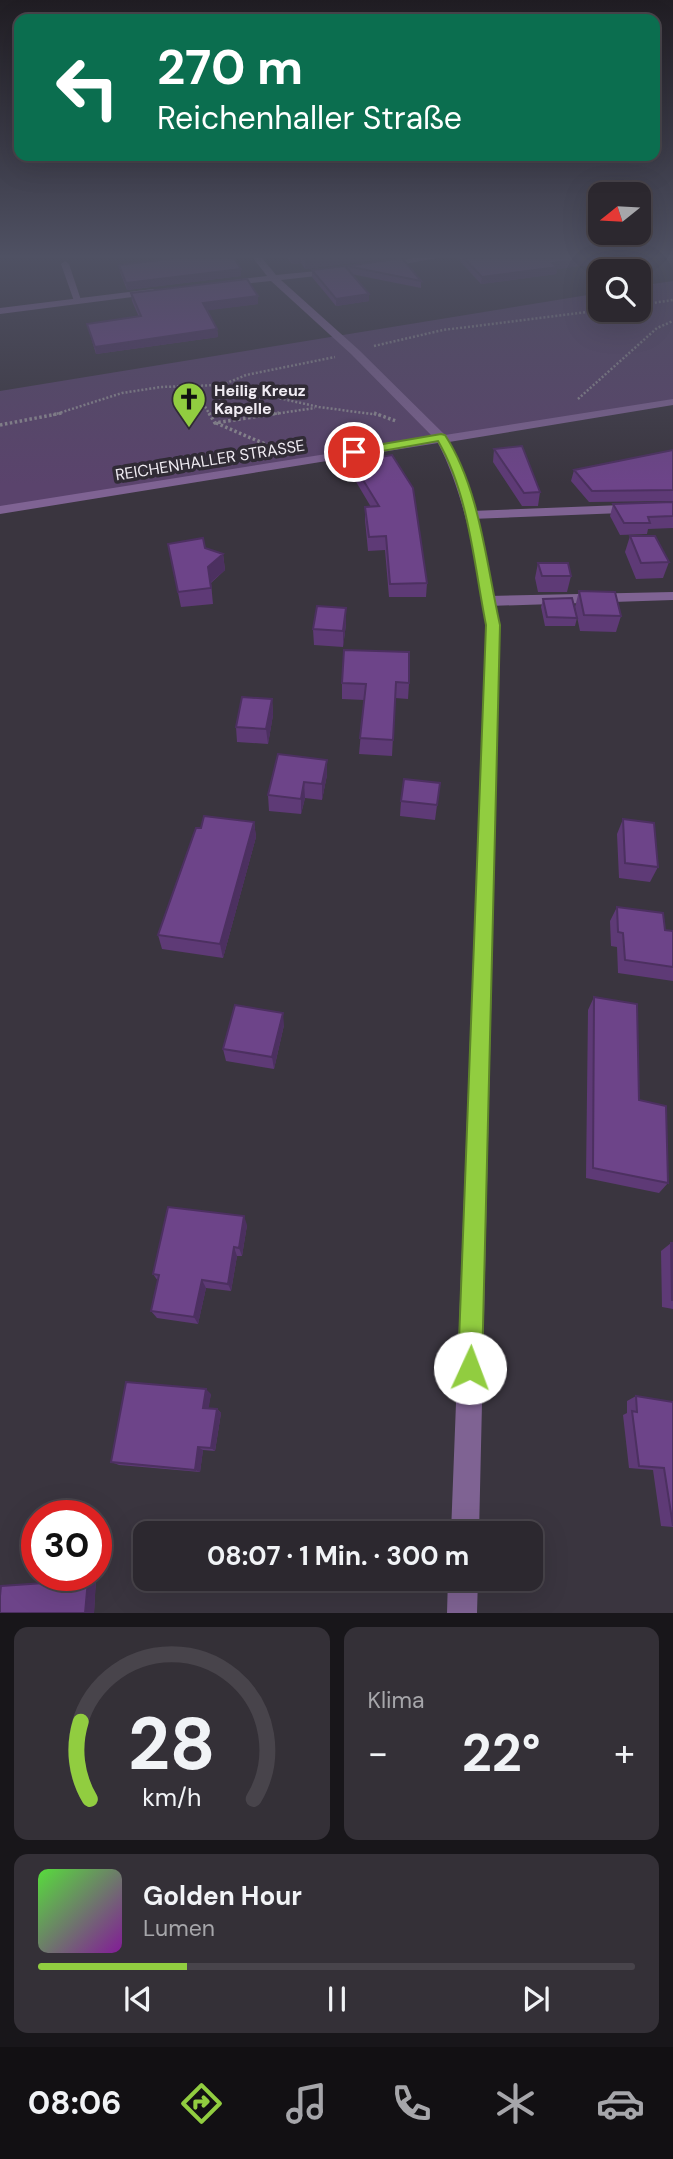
<!DOCTYPE html>
<html lang="de">
<meta charset="utf-8">
<style>
:root{--surface:#2c282f;--page:#343037;--text:#f1f3f6;--muted:#a6a6aa;--line:#48444b;--accent:#91cd40}
body{margin:0;font-family:"DM Sans",sans-serif;background:var(--page);color:var(--text);height:100vh;display:flex;flex-direction:column;font-size:26px;white-space:nowrap}
*{box-sizing:border-box;margin:0}
p{font-size:23px;color:var(--muted)}
.icon{flex:none;width:38px;height:38px;fill:none;stroke:currentColor;stroke-width:2;stroke-linecap:round;stroke-linejoin:round}
.map{position:relative;height:1613px;overflow:hidden}
.side{display:flex;flex-direction:column;gap:14px;padding:14px;background:#18161a;flex:1}
.side>*{flex:none}
.guide{position:absolute;left:14px;top:14px;width:646px;height:147px;border-radius:14px;box-shadow:0 7px 28px #0002,0 0 0 2px var(--line);background:#0b6e4f;color:#fff;overflow:hidden}
.needle{width:46px;rotate:252deg}
.fabs{position:absolute;left:588px;top:182px;display:grid;gap:14px}
.fabs a{display:grid;place-items:center;width:63px;height:63px;border-radius:14px;background:var(--surface);box-shadow:0 7px 28px #0002,0 0 0 2px var(--line);font-size:35px}
.speed{position:absolute;left:21px;top:1500px;display:flex;gap:14px;font-size:35px;font-weight:700;text-align:center}
.speed>*{display:grid;place-content:center;width:91px;height:91px;border-radius:50%;background:var(--surface);box-shadow:0 7px 28px #0002,0 0 0 2px var(--line);line-height:1}
.speed .limit{border:10px solid #d22;background:#fff;color:#111}
.pin{position:absolute;display:grid;place-items:center;width:60px;height:60px;color:#fff;margin:-30px;border:4px solid #fff;border-radius:50%;box-shadow:0 2px 7px #0007}
.me{position:absolute;width:77px;margin:-38px;rotate:2deg;stroke-linejoin:round;filter:drop-shadow(0 0 5px #0008)}
.turn{display:flex;align-items:center;gap:24px;height:147px;padding:0 28px;font-size:32px}
.turn .icon{width:91px;height:91px;stroke-width:2.5}
.turn b{display:block;font-size:49px;line-height:60px}
.big{font-size:52px;font-weight:700;line-height:1.1}
.side .card{flex:1;display:flex;flex-direction:column;justify-content:center;gap:10px;min-width:0;padding:0 24px;border-radius:14px;background:var(--page)}
.side .dial{align-items:center;gap:0}
.dial svg{height:182px;overflow:visible;fill:none;stroke:var(--line);stroke-width:7;stroke-linecap:round;text-anchor:middle}
.dial text{fill:var(--text);stroke:none}
.song{display:flex;align-items:center;gap:21px}
.cover{width:84px;height:84px;border-radius:10px;background:linear-gradient(135deg,hsl(110 70% 55%),hsl(290 70% 35%))}
.played{height:7px;border-radius:4px;background:linear-gradient(90deg,var(--accent) 25%,var(--line) 25%)}
.keys{display:flex;justify-content:space-around;direction:ltr}
.heat{display:flex;justify-content:space-between;align-items:center;font-size:38px;direction:ltr}
.side .tiles{flex:1;display:grid;gap:14px;grid-template-columns:1fr 1fr}
.card:last-child{grid-column:span 2}
.trip{position:absolute;left:133px;top:1521px;width:410px;height:70px;border-radius:14px;background:var(--surface);box-shadow:0 7px 28px #0002,0 0 0 2px var(--line);font-weight:700;line-height:70px;text-align:center}
.dock{display:flex;height:112px;justify-content:space-around;align-items:center;background:#121013;color:var(--muted)}
.dock .icon{width:49px;height:49px}
.dock .on{color:var(--accent)}
.dock b{font-size:32px;color:var(--text)}
.map>svg:first-child{display:block}
.green{fill:#5a436c}
.lines{fill:none;stroke-linecap:round;stroke-linejoin:round}
.path-far1{stroke:#918d95;stroke-width:2.5;stroke-dasharray:2 2;stroke-linecap:butt}
.path{stroke:#918d95;stroke-width:3.5;stroke-dasharray:2.5 2.5;stroke-linecap:butt}
.service{fill:#7f6393;fill-rule:evenodd}
.minor{fill:#7f6393;fill-rule:evenodd}
.wall{fill:#5e3a76}
.shaded-wall{fill:#4c3060}
.building{fill:#6d4489;stroke:#4c3060;stroke-width:2}
.route{fill:#91cd40;stroke:#5e852a;stroke-width:2}
.labels{text-anchor:middle;dominant-baseline:central;stroke-width:7;stroke-linejoin:round;paint-order:stroke}
.far-poi-label{font-size:16px;font-weight:bold;fill:#efebf2;stroke:#302b35;text-anchor:start}
.far-street-label{font-size:16px;fill:#efebf2;stroke:#302b35}
</style>
<div class="map">
<svg width="673" height="1613" viewBox="0 0 673 1613">
<rect width="100%" height="100%" fill="#3a353f"/>
<path class="green" d="M 673,281 L 673,404 L 0,510 L 0,391 L 600,293 L 600,310 L 639,310 L 639,286 Z"/>
<g class="lines">
<path class="path-far1" d="M 639,305 L 673,300
M 374,346 L 443,330 L 604,310
M 222,385 L 246,375 L 335,357
M 193,386 L 210,415
M 578,399 L 657,328 L 673,321
M 53,415 L 122,393 L 161,387 L 220,385 L 319,407 L 379,415
M 267,415 L 315,408"/>
<path class="path" d="M 209,413 L 215,423 L 279,413
M 374,413 L 396,421
M 216,423 L 272,447
M 0,425 L 62,413"/>
<path class="service" d="M 65,261 L 69,264 L 82,303 L 74,301 L 61,264 Z
M 673,503 L 673,511 L 471,519 L 465,515 L 471,511 Z
M 673,592 L 673,600 L 489,606 L 482,601 L 489,596 Z"/>
<path class="minor" d="M 253,258 L 262,258 L 276,275 L 337,269 L 337,273 L 334,274 L 281,280 L 359,350 L 445,435 L 673,399 L 673,405 L 449,442 L 475,505 L 500,625 L 479,1533 L 451,1533 L 486,625 C 476,563 467,500 438,443 L 0,514 L 0,506 L 433,437 L 351,354 L 271,281 L 223,286 L 223,282 L 226,281 L 267,276 Z
M 413,258 L 437,258 L 382,268 L 378,265 Z
M 153,289 L 158,292 L 156,294 L 0,314 L 0,308 Z
M 448,1578 L 478,1578 L 477,1613 L 447,1613 Z"/>
</g>
<path class="wall" d="M 164,258 L 234,258 L 241,269 L 241,276 L 127,290 L 120,272 L 119,265 L 165,260 Z
M 287,258 L 389,258 L 305,269 L 301,263 L 292,264 Z
M 457,258 L 629,258 L 588,263 L 587,265 L 557,269 L 556,274 L 481,284 Z
M 347,266 L 421,281 L 421,288 L 351,274 L 369,294 L 369,301 L 336,306 L 312,277 L 312,270 L 347,269 Z
M 131,293 L 258,304 L 207,310 L 217,329 L 218,337 L 96,354 L 87,324 L 139,317 L 132,301 Z
M 494,449 L 540,492 L 538,506 L 522,506 L 493,462 Z
M 673,450 L 673,501 L 589,502 L 571,481 L 574,470 Z
M 352,462 L 427,583 L 426,597 L 389,597 L 385,550 L 368,551 L 365,520 L 365,507 L 371,507 L 352,475 Z
M 673,502 L 673,528 L 648,529 L 647,534 L 620,535 L 610,516 L 613,504 Z
M 630,536 L 669,562 L 663,578 L 636,579 L 625,552 Z
M 168,544 L 205,548 L 223,554 L 225,570 L 211,583 L 213,604 L 181,607 Z
M 538,563 L 571,576 L 567,592 L 538,592 L 535,578 Z
M 579,591 L 621,616 L 616,632 L 580,631 L 575,607 Z
M 543,599 L 577,618 L 575,626 L 545,626 L 541,607 Z
M 346,608 L 346,624 L 343,647 L 314,645 L 313,629 Z
M 342,683 L 409,683 L 408,699 L 395,698 L 392,756 L 359,754 L 364,700 L 342,699 Z
M 272,699 L 273,715 L 268,744 L 237,742 L 236,727 Z
M 327,760 L 327,775 L 322,800 L 305,798 L 301,814 L 269,811 L 268,795 Z
M 440,783 L 435,820 L 400,816 L 401,801 Z
M 623,819 L 658,867 L 650,882 L 619,878 L 617,834 Z
M 254,822 L 256,837 L 223,958 L 162,949 L 158,935 L 201,828 Z
M 617,907 L 665,930 L 673,931 L 673,981 L 618,973 L 617,947 L 611,946 L 610,921 Z
M 594,997 L 668,1183 L 659,1193 L 586,1178 L 588,1010 Z
M 284,1025 L 274,1069 L 226,1061 L 223,1049 Z
M 247,1225 L 242,1256 L 237,1256 L 231,1291 L 206,1288 L 198,1324 L 157,1318 L 151,1311 L 158,1281 L 153,1274 Z
M 671,1243 L 673,1243 L 673,1309 L 662,1307 L 661,1251 Z
M 211,1394 L 208,1408 L 217,1409 L 221,1413 L 215,1451 L 203,1450 L 200,1472 L 119,1465 L 111,1462 Z
M 636,1396 L 673,1402 L 673,1527 L 661,1526 L 653,1470 L 629,1468 L 623,1415 L 627,1413 L 627,1401 Z
M 96,1578 L 94,1613 L 1,1586 L 13,1585 Z"/>
<path class="shaded-wall" d="M 291,258 L 300,258 L 301,263 L 292,264 Z
M 321,258 L 389,258 L 305,269 L 305,260 Z
M 586,258 L 629,258 L 588,263 L 587,265 L 557,269 L 556,274 L 481,284 L 482,277 L 552,263 Z
M 241,269 L 241,276 L 127,290 L 126,283 Z
M 369,294 L 369,301 L 336,306 L 336,299 Z
M 258,296 L 258,304 L 204,311 L 203,303 Z
M 217,329 L 218,337 L 96,354 L 95,347 Z
M 223,554 L 225,570 L 210,583 L 208,567 Z
M 346,608 L 346,624 L 343,647 L 343,631 Z
M 272,699 L 273,715 L 268,744 L 266,729 Z
M 327,760 L 327,775 L 322,800 L 322,784 Z
M 304,782 L 305,798 L 301,814 L 301,799 Z
M 254,822 L 256,837 L 223,958 L 220,944 Z
M 283,1013 L 284,1025 L 274,1069 L 272,1057 Z
M 244,1216 L 247,1225 L 242,1256 L 239,1248 Z
M 234,1247 L 237,1256 L 231,1291 L 228,1284 Z
M 202,1280 L 206,1288 L 198,1324 L 194,1317 Z
M 206,1389 L 211,1394 L 208,1412 L 203,1408 Z
M 217,1409 L 221,1413 L 215,1451 L 211,1448 Z
M 198,1447 L 203,1450 L 200,1472 L 195,1470 Z
M 96,1578 L 94,1613 L 85,1613 L 88,1580 Z"/>
<path class="building" d="M 167,258 L 234,258 L 241,269 L 126,283 L 119,265 L 168,259 Z
M 303,258 L 321,258 L 305,260 Z
M 402,258 L 421,281 L 347,266 Z
M 464,258 L 586,258 L 552,263 L 558,267 L 482,277 Z
M 345,266 L 369,294 L 336,299 L 312,270 Z
M 247,279 L 258,296 L 203,303 L 217,329 L 95,347 L 87,324 L 141,316 L 131,293 Z
M 522,446 L 540,492 L 524,493 L 494,449 Z
M 673,450 L 673,490 L 592,491 L 574,470 Z
M 392,455 L 413,488 L 427,583 L 390,584 L 386,536 L 369,537 L 365,507 L 379,506 L 352,462 Z
M 673,502 L 673,516 L 648,517 L 650,523 L 624,523 L 613,504 Z
M 630,536 L 655,536 L 669,562 L 641,563 Z
M 203,538 L 205,548 L 223,554 L 208,567 L 211,588 L 178,592 L 168,544 Z
M 538,563 L 568,563 L 571,576 L 542,576 Z
M 579,591 L 615,592 L 621,616 L 584,615 Z
M 572,598 L 577,618 L 547,617 L 543,599 Z
M 317,606 L 346,608 L 343,631 L 313,629 Z
M 344,650 L 409,652 L 409,683 L 396,682 L 393,740 L 360,738 L 366,684 L 342,683 Z
M 242,697 L 272,699 L 266,729 L 236,727 Z
M 278,754 L 327,760 L 322,784 L 304,782 L 301,799 L 268,795 Z
M 404,779 L 440,783 L 437,805 L 401,801 Z
M 204,816 L 254,822 L 220,944 L 158,935 L 196,828 L 201,828 Z
M 623,819 L 654,823 L 658,867 L 625,863 Z
M 617,907 L 663,913 L 665,930 L 673,931 L 673,967 L 625,960 L 623,933 L 618,932 Z
M 594,997 L 637,1004 L 639,1100 L 666,1106 L 668,1183 L 593,1168 Z
M 235,1005 L 283,1013 L 272,1057 L 223,1049 Z
M 168,1207 L 244,1216 L 239,1248 L 234,1247 L 228,1284 L 202,1280 L 194,1317 L 151,1311 L 159,1275 L 153,1274 Z
M 671,1243 L 673,1243 L 673,1300 L 672,1300 Z
M 126,1382 L 206,1389 L 203,1408 L 217,1409 L 211,1448 L 198,1447 L 195,1470 L 111,1462 Z
M 636,1396 L 673,1402 L 673,1526 L 664,1468 L 639,1466 L 632,1411 L 637,1412 Z
M 88,1580 L 85,1613 L 0,1613 L 0,1596 L 1,1586 Z"/>
<linearGradient id="sky" x2="0" y2="1"><stop stop-color="#201d23"/><stop offset="0.53" stop-color="#4f5163"/><stop offset="1" stop-color="#4f5163" stop-opacity="0"/></linearGradient>
<rect width="673" height="484" fill="url(#sky)"/>
<path class="route" d="M 441,434 L 445,435 C 480,489 486,563 500,625 L 482,1368 L 478,1376 L 470,1380 L 461,1376 L 458,1368 L 486,625 C 474,565 469,494 438,441 L 354,456 L 349,452 L 354,449 Z"/>
<defs>
<g id="church-pin" transform="scale(1.75)"><path d="M0 17L-7.5 6A9.5 9.5 0 1 1 7.5 6Z" fill="#91cd40" stroke="#302b35"/><path d="M-1.2-6h2.4v3.5h3.3v2.4h-3.3V6h-2.4V-.1h-3.3v-2.4h3.3Z" fill="#111"/></g>
</defs>
<g fill-rule="evenodd">
<use href="#church-pin" x="189" y="399"/>
</g>
<g class="labels">
<g class="far-poi-label">
<text x="214" y="390">Heilig Kreuz<tspan x="214" dy="18">Kapelle</tspan></text>
</g>
<g class="far-street-label">
<text transform="translate(210 460) rotate(-9)">REICHENHALLER STRASSE</text>
</g>
</g>
</svg>
<div class="fabs">
<a><svg class="needle" viewBox="-14 -14 28 28"><path d="M0-13l5 13h-10z" fill="#e53935"/><path d="M0 13l5-13h-10z" fill="#a6a6aa"/></svg></a>
<a><svg class="icon" aria-label="search" viewBox="0 0 24 24"><circle cx="10" cy="10" r="6"/><path d="M15 15l6 6"/></svg></a>
</div>
<div class="speed"><div class="limit">30</div></div>
<div class="pin" style="left:354px;top:452px;background:#d93025"><svg class="icon" aria-label="arrive" viewBox="0 0 24 24"><path d="M6 21V4h12l-3 4 3 4H6"/></svg></div>
<svg class="me" style="left:470px;top:1368px" viewBox="-20 -20 40 40"><circle r="19" fill="#fff"/><path d="M0-13L10 11 0 6-10 11z" fill="#91cd40"/></svg>
<div class="trip">08:07 · 1 Min. · 300 m</div>
<div class="guide">
<div class="turn"><svg class="icon" aria-label="left" viewBox="0 0 24 24"><path d="M17 20v-9H6M10 6l-5 5 5 5"/></svg><div><b>270 m</b>Reichenhaller Straße</div></div>
</div>
</div>
<section class="side">
<div class="tiles">
<div class="card dial"><svg viewBox="0 0 100 80">
<path d="M14 69A42 42 0 1 1 86 69"/>
<path d="M14 69A42 42 0 0 1 10 35" stroke="#91cd40"/>
<text x="50" y="56" font-size="32" font-weight="700">28</text>
<text x="50" y="72" font-size="11">km/h</text>
</svg></div>
<div class="card"><p>Klima</p>
<div class="heat"><a>−</a><b class="big">22°</b><a>+</a></div>
</div>
<div class="card">
<div class="song"><i class="cover"></i><div><b>Golden Hour</b><p>Lumen</p></div></div>
<div class="played"></div>
<div class="keys"><svg class="icon" aria-label="previous" viewBox="0 0 24 24"><path d="M18 5L8 12l10 7zM5 5v14"/></svg><svg class="icon" aria-label="pause" viewBox="0 0 24 24"><path d="M8 5v14M16 5v14"/></svg><svg class="icon" aria-label="next" viewBox="0 0 24 24"><path d="M6 5l10 7-10 7zM19 5v14"/></svg></div>
</div>
</div>
</section>
<nav class="dock">
<b>08:06</b>
<svg class="icon on" aria-label="directions" viewBox="0 0 24 24"><path d="M12 3l9 9-9 9-9-9zM9 14v-3h6M13 9l2 2-2 2"/></svg>
<svg class="icon" aria-label="music" viewBox="0 0 24 24"><path d="M9 18V5l10-2v13"/><circle cx="6" cy="18" r="3"/><circle cx="16" cy="16" r="3"/></svg>
<svg class="icon" aria-label="phone" viewBox="0 0 24 24"><path d="M5 4h4l2 5-3 2q2 4 5 5l2-3 5 2v4C11 20 4 13 5 4z"/></svg>
<svg class="icon" aria-label="climate" viewBox="0 0 24 24"><path d="M12 3v18M4 7l16 10M4 17L20 7"/></svg>
<svg class="icon" aria-label="car" viewBox="0 0 24 24"><path d="M5 17H2v-5l4-1 3-4h7l3 4 3 1v5h-3M9 17h6M6 11h13"/><circle cx="7" cy="17" r="2"/><circle cx="17" cy="17" r="2"/></svg>
</nav>
